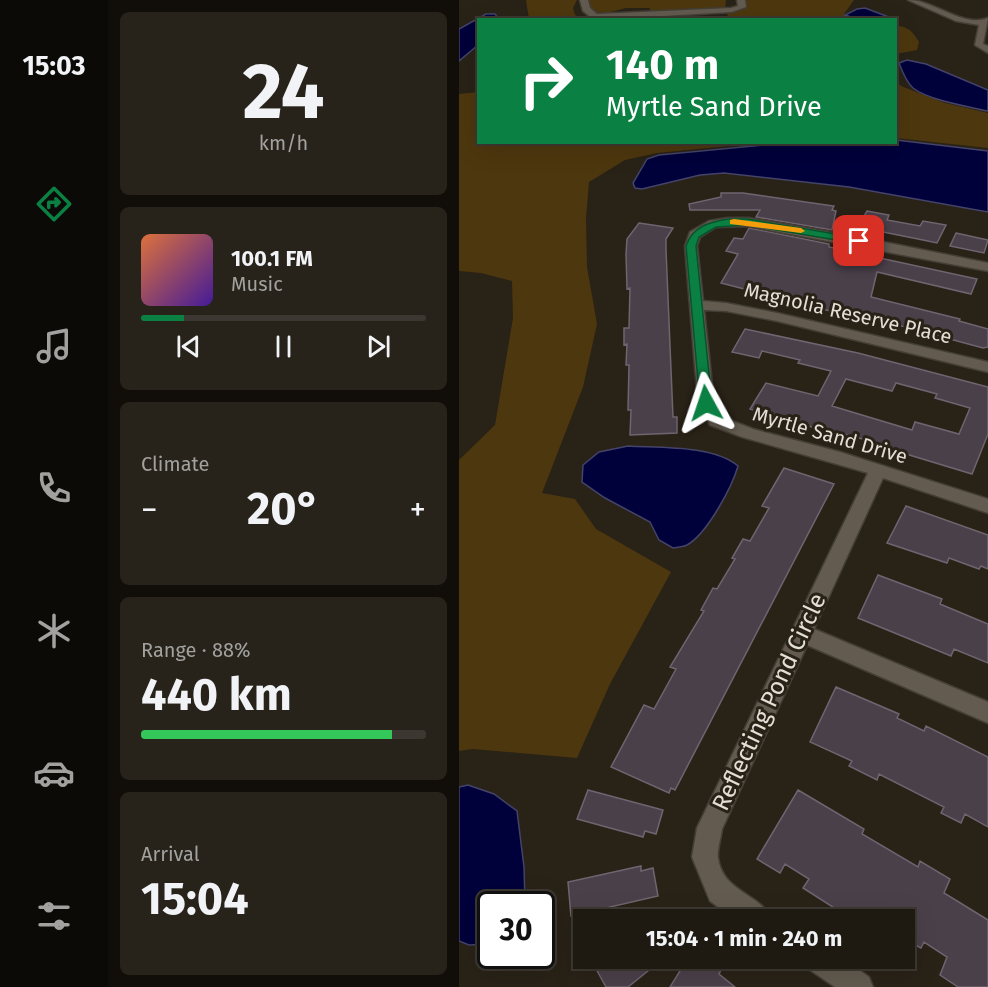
<!DOCTYPE html>
<meta charset="utf-8">
<style>
:root{--surface:#1f1a11;--page:#27231a;--text:#f1f3f6;--muted:#a1a19f;--line:#3c3831;--accent:#0b8043}
body{margin:0;font-family:"Fira Sans",sans-serif;background:var(--page);color:var(--text);height:100vh;display:flex;flex-direction:column;font-size:22px;white-space:nowrap}
*{box-sizing:border-box;margin:0}
p{font-size:20px;color:var(--muted)}
.icon{flex:none;width:33px;height:33px;fill:none;stroke:currentColor;stroke-width:2;stroke-linecap:round;stroke-linejoin:round}
.map{position:relative;flex:1;overflow:hidden}
.panel{display:flex;flex-direction:column;gap:12px;padding:12px;background:#110e09;width:351px}
.panel>*{flex:none}
.guide{position:absolute;left:18px;top:18px;width:420px;height:126px;border-radius:0px;box-shadow:0 6px 24px #0002,0 0 0 2px var(--line);background:#0b8043;color:#fff;overflow:hidden}
.speed{position:absolute;left:18px;top:891px;display:flex;gap:12px;font-size:30px;font-weight:700;text-align:center}
.speed>*{display:grid;place-content:center;width:78px;height:78px;border-radius:50%;background:var(--surface);box-shadow:0 6px 24px #0002,0 0 0 2px var(--line);line-height:1}
.speed .limit{border:3px solid #111;border-radius:9px;background:#fff;color:#111}
.pin{position:absolute;display:grid;place-items:center;width:51px;height:51px;color:#fff;margin:-26px;border-radius:12px;box-shadow:0 3px 9px #0006}
.me{position:absolute;width:66px;margin:-33px;rotate:355deg;stroke-linejoin:round;filter:drop-shadow(0 0 4px #0008)}
.turn{display:flex;align-items:center;gap:21px;height:126px;padding:0 30px;font-size:27px}
.turn .icon{width:78px;height:78px;stroke-width:2.5}
.turn b{display:block;font-size:42px;line-height:51px}
.big{font-size:45px;font-weight:700;line-height:1.1}
.panel .tile{flex:1;display:flex;flex-direction:column;justify-content:center;gap:9px;min-width:0;padding:0 21px;border-radius:9px;background:var(--page)}
.panel .dial{align-items:center;gap:0}
.dial b{font-size:78px;line-height:1}
.song{display:flex;align-items:center;gap:18px}
.cover{width:72px;height:72px;border-radius:9px;background:linear-gradient(135deg,hsl(20 70% 55%),hsl(260 70% 35%))}
.played{height:6px;border-radius:3px;background:linear-gradient(90deg,var(--accent) 15%,var(--line) 15%)}
.keys{display:flex;justify-content:space-around;direction:ltr}
.heat{display:flex;justify-content:space-between;align-items:center;font-size:33px;direction:ltr}
.charge{height:9px;border-radius:4px;background:linear-gradient(90deg,#34c759 88%,var(--line) 0)}
.trip{position:absolute;left:114px;top:909px;width:342px;height:60px;border-radius:0px;background:var(--surface);box-shadow:0 6px 24px #0002,0 0 0 2px var(--line);font-weight:700;line-height:60px;text-align:center}
main{display:flex;flex:1;min-height:0}
.tabs{display:flex;flex-direction:column;width:108px;justify-content:space-around;align-items:center;background:#0c0a07;color:var(--muted)}
.tabs .icon{width:42px;height:42px}
.tabs .selected{color:var(--accent)}
.tabs b{font-size:27px;color:var(--text)}
.map>svg:first-child{display:block}
.green{fill:#4d370e}
.water{fill:#00003b;stroke:#44436a;stroke-width:1.5}
.building{fill:#4a404a;stroke:#6f646f;stroke-width:1.5;fill-rule:evenodd}
.lines{fill:none;stroke-linecap:round;stroke-linejoin:round}
.minor-casing{stroke:#433e36;stroke-width:3}
.minor{fill:#635b4f;fill-rule:evenodd}
.route{fill:#0b8043;stroke:#07532c;stroke-width:1.5}
.slow{fill:#f59e0b}
.labels{text-anchor:middle;dominant-baseline:central;stroke-width:6;stroke-linejoin:round;paint-order:stroke}
.street-label{font-size:20px;fill:#e3dfd7;stroke:#292217}
.near-street-label{font-size:24px;fill:#e3dfd7;stroke:#292217}
</style>
<main>
<nav class="tabs">
<b>15:03</b>
<svg class="icon selected" aria-label="directions" viewBox="0 0 24 24"><path d="M12 3l9 9-9 9-9-9zM9 14v-3h6M13 9l2 2-2 2"/></svg>
<svg class="icon" aria-label="music" viewBox="0 0 24 24"><path d="M9 18V5l10-2v13"/><circle cx="6" cy="18" r="3"/><circle cx="16" cy="16" r="3"/></svg>
<svg class="icon" aria-label="phone" viewBox="0 0 24 24"><path d="M5 4h4l2 5-3 2q2 4 5 5l2-3 5 2v4C11 20 4 13 5 4z"/></svg>
<svg class="icon" aria-label="climate" viewBox="0 0 24 24"><path d="M12 3v18M4 7l16 10M4 17L20 7"/></svg>
<svg class="icon" aria-label="car" viewBox="0 0 24 24"><path d="M5 17H2v-5l4-1 3-4h7l3 4 3 1v5h-3M9 17h6M6 11h13"/><circle cx="7" cy="17" r="2"/><circle cx="17" cy="17" r="2"/></svg>
<svg class="icon" aria-label="filters" viewBox="0 0 24 24"><path d="M4 7h16M4 17h16"/><circle cx="9" cy="7" r="2"/><circle cx="15" cy="17" r="2"/></svg>
</nav>
<section class="panel">
<div class="tile dial"><b>24</b><p>km/h</p></div>
<div class="tile">
<div class="song"><i class="cover"></i><div><b>100.1 FM</b><p>Music</p></div></div>
<div class="played"></div>
<div class="keys"><svg class="icon" aria-label="previous" viewBox="0 0 24 24"><path d="M18 5L8 12l10 7zM5 5v14"/></svg><svg class="icon" aria-label="pause" viewBox="0 0 24 24"><path d="M8 5v14M16 5v14"/></svg><svg class="icon" aria-label="next" viewBox="0 0 24 24"><path d="M6 5l10 7-10 7zM19 5v14"/></svg></div>
</div>
<div class="tile"><p>Climate</p>
<div class="heat"><a>−</a><b class="big">20°</b><a>+</a></div>
</div>
<div class="tile"><p>Range · 88%</p><b class="big">440 km</b><div class="charge"></div></div>
<div class="tile"><p>Arrival</p><b class="big">15:04</b></div>
</section>
<div class="map">
<svg width="529" height="987" viewBox="0 0 529 987">
<rect width="100%" height="100%" fill="#292217"/>
<path class="green" d="M 67,0 L 118,0 L 114,8 L 116,15 L 122,18 L 132,16 L 136,19 L 70,19 Z
M 129,0 L 267,0 L 266,9 L 190,13 L 191,8 L 167,8 L 139,15 L 132,9 Z
M 286,0 L 395,0 L 385,14 L 398,19 L 264,20 L 269,15 L 267,12 L 287,7 Z
M 437,26 C 449,26 454,32 460,42 L 458,50 L 437,54 Z
M 437,80 L 442,86 L 486,103 L 529,113 L 529,148 L 437,138 Z
M 19,92 L 20,142 L 300,143 L 198,153 L 166,160 L 130,182 L 127,218 L 128,267 L 138,324 L 124,387 L 83,493 L 116,499 L 137,529 L 212,572 L 151,684 L 118,758 L 14,749 L 0,751 L 0,460 L 36,425 L 54,318 L 53,281 L 22,273 L 0,271 L 0,94 Z"/>
<path class="water" d="M 406,8 L 435,19 L 398,19 L 386,15 L 398,9 Z
M 27,14 L 36,14 L 40,19 L 20,20 L 19,45 L 0,61 L 0,29 Z
M 448,60 L 467,64 L 529,90 L 529,111 C 510,107 469,100 454,88 C 447,82 443,71 440,63 Z
M 437,140 L 529,151 L 529,212 L 390,187 L 265,173 L 241,175 L 183,189 L 176,188 L 174,183 L 188,159 L 200,155 L 325,143 L 436,142 Z
M 169,446 C 200,448 254,445 279,466 C 273,487 248,534 228,545 C 224,547 218,547 214,548 L 200,540 L 191,522 L 146,498 L 123,482 L 124,465 L 140,452 Z
M 9,785 L 35,794 L 58,811 L 65,867 L 66,904 L 32,904 L 31,944 L 10,945 L 0,941 L 0,787 Z"/>
<path class="building" d="M 262,193 L 284,193 L 375,206 L 373,210 L 377,211 L 373,230 L 297,217 L 301,210 L 231,210 L 230,204 L 262,197 Z
M 408,211 L 430,215 L 428,220 L 461,226 L 464,221 L 487,225 L 478,243 L 464,240 L 399,227 Z
M 180,223 L 214,228 L 207,239 L 207,250 L 214,417 L 218,417 L 218,433 L 171,435 L 172,410 L 169,410 L 170,365 L 167,365 L 168,344 L 165,345 L 165,328 L 170,328 L 171,288 L 168,289 L 167,254 L 168,239 Z
M 290,228 L 370,244 L 370,247 L 518,279 L 512,294 L 418,272 L 412,297 L 501,319 L 500,321 L 529,329 L 529,347 L 524,348 L 424,321 L 299,297 L 301,295 L 296,294 L 297,292 L 262,283 L 279,254 L 267,251 L 275,238 L 284,239 Z
M 497,233 L 529,240 L 525,253 L 491,246 Z
M 286,329 L 399,353 L 529,387 L 529,434 L 513,474 L 414,444 L 415,442 L 385,434 L 384,436 L 291,409 L 307,383 L 359,396 L 372,371 L 339,363 L 341,360 L 303,351 L 300,358 L 273,352 ZM 387,379 L 433,391 L 437,383 L 478,394 L 476,398 L 511,408 L 500,434 L 456,422 L 453,430 L 373,406 Z
M 325,468 L 375,484 L 216,790 L 212,788 L 210,793 L 152,767 L 185,705 L 195,709 L 217,669 L 211,667 L 245,611 L 242,610 L 254,588 L 258,589 L 276,559 L 273,558 L 284,539 L 291,541 L 310,508 L 303,506 Z
M 447,506 L 529,535 L 529,569 L 522,566 L 520,569 L 490,558 L 488,563 L 428,543 Z
M 419,575 L 483,599 L 481,604 L 529,624 L 529,663 L 495,649 L 492,656 L 399,618 Z
M 377,687 L 440,714 L 438,718 L 465,731 L 467,726 L 529,757 L 529,827 L 506,814 L 502,823 L 482,813 L 485,807 L 420,774 L 418,780 L 390,766 L 393,761 L 351,742 Z
M 129,790 L 204,810 L 197,834 L 186,831 L 184,837 L 118,819 Z
M 339,790 L 405,829 L 403,834 L 459,867 L 461,861 L 491,879 L 485,893 L 529,920 L 529,987 L 499,987 L 481,975 L 488,957 L 465,942 L 462,948 L 456,945 L 446,967 L 446,920 L 394,920 L 344,888 L 350,879 L 326,864 L 321,873 L 298,859 Z
M 182,866 L 182,871 L 194,868 L 199,896 L 112,916 L 109,882 Z
M 131,958 L 205,958 L 169,987 L 147,987 Z
M 229,958 L 247,958 L 262,970 L 260,974 L 276,987 L 211,987 Z"/>
<g class="lines">
<g class="minor-casing">
<path id="minor" d="M 121,0 L 129,0 L 131,8 L 138,14 L 272,8 L 279,6 L 278,0 L 286,0 L 287,7 L 273,12 L 135,20 L 124,11 Z
M 449,0 C 476,0 503,28 529,18 L 524,44 L 529,46 L 529,53 L 516,45 L 520,25 L 497,21 Z
M 269,218 L 289,218 L 400,237 L 529,263 L 529,271 L 289,226 L 257,227 L 241,237 L 238,246 L 244,301 L 267,303 L 318,313 L 529,362 L 529,372 L 318,321 L 267,311 L 245,310 L 255,403 L 263,417 L 294,429 L 381,452 L 529,499 L 529,513 L 424,478 L 355,629 L 529,702 L 529,723 L 348,645 L 263,829 C 262,838 258,849 259,858 C 264,893 302,893 313,920 L 276,920 L 251,901 L 233,857 L 238,828 L 409,473 L 283,437 L 251,425 L 239,403 L 226,246 L 231,232 L 250,221 Z
M 344,958 L 383,958 L 410,977 L 414,987 L 376,987 L 348,968 Z"/>
</g>
<use href="#minor" class="minor"/>
</g>
<path class="route" d="M 269,219 L 289,219 L 400,238 L 405,241 L 400,244 L 289,225 L 257,227 L 240,237 L 237,246 L 253,403 L 247,407 L 241,403 L 227,246 C 233,227 250,222 269,219 Z"/>
<path class="slow" d="M 275,219 L 342,228 L 346,231 L 342,233 L 271,224 L 271,220 Z"/>
<g class="labels">
<g class="street-label">
<text transform="translate(389 313) rotate(13)">Magnolia Reserve Place</text>
<text transform="translate(371 435) rotate(16)">Myrtle Sand Drive</text>
</g>
<g class="near-street-label">
<text transform="translate(310 702) rotate(-65)">Reflecting Pond Circle</text>
</g>
</g>
</svg>
<div class="speed"><div class="limit">30</div></div>
<div class="pin" style="left:400px;top:241px;background:#d93025"><svg class="icon" aria-label="arrive" viewBox="0 0 24 24"><path d="M6 21V4h12l-3 4 3 4H6"/></svg></div>
<svg class="me" style="left:247px;top:403px" viewBox="-20 -20 40 40"><path d="M0-17L14 15 0 8-14 15z" fill="#0b8043" stroke="#fff" stroke-width="4"/></svg>
<div class="trip">15:04 · 1 min · 240 m</div>
<div class="guide">
<div class="turn"><svg class="icon" aria-label="right" viewBox="0 0 24 24"><path d="M7 20v-9h11M14 6l5 5-5 5"/></svg><div><b>140 m</b>Myrtle Sand Drive</div></div>
</div>
</div>
</main>
